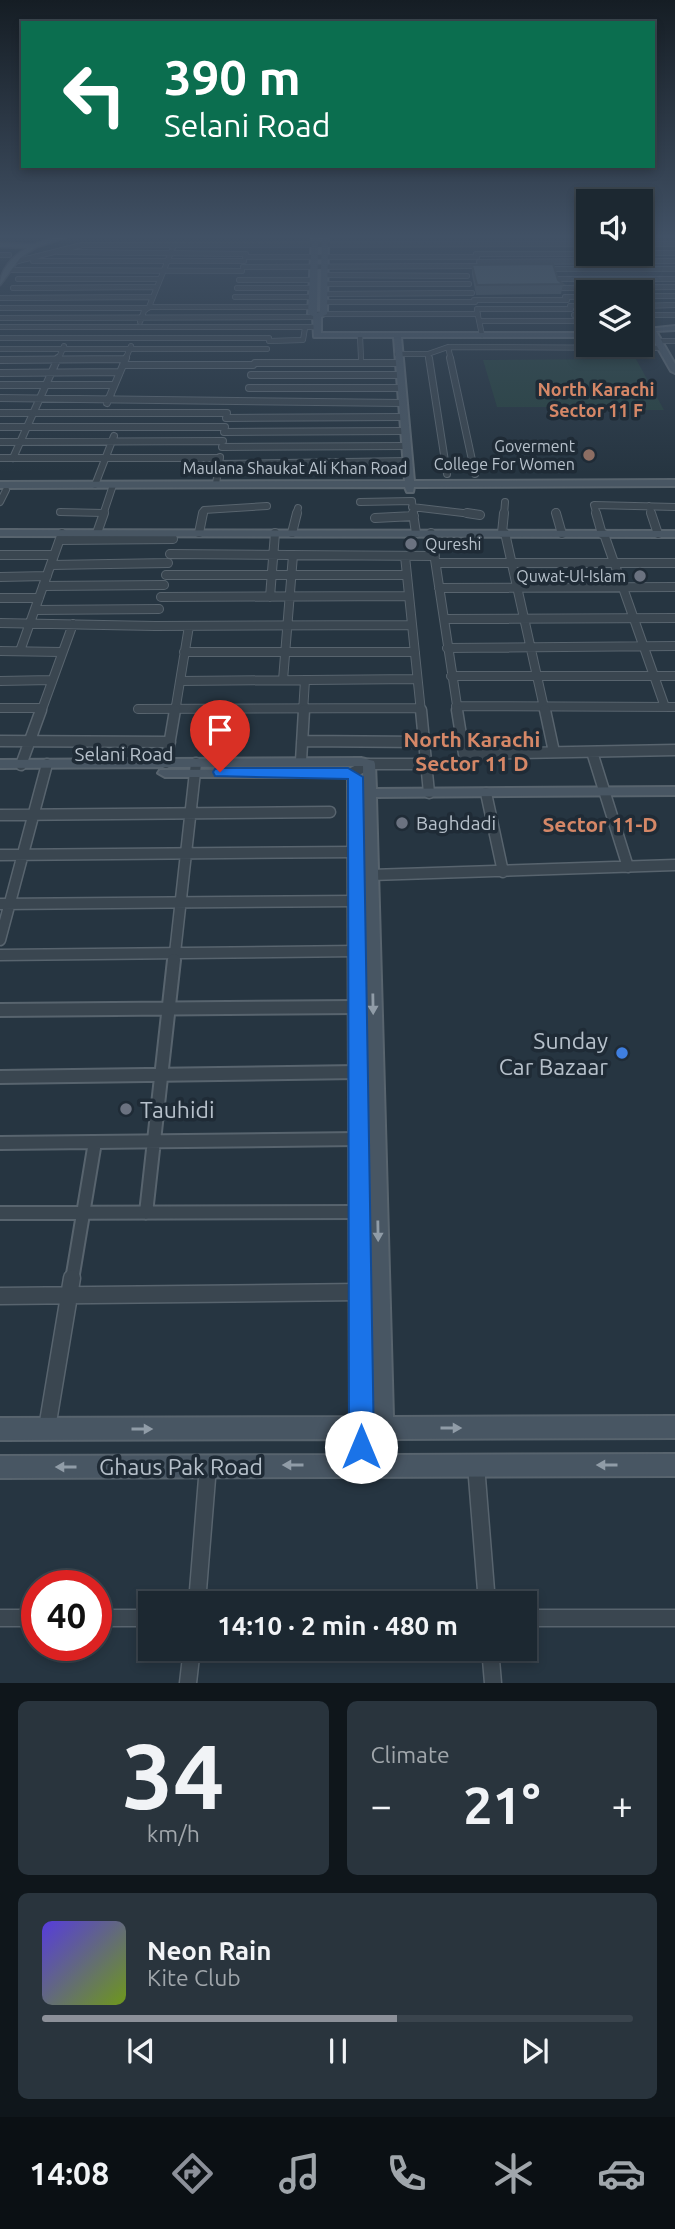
<!DOCTYPE html>
<meta charset="utf-8">
<style>
:root{--surface:#1c2831;--page:#29343d;--text:#f1f3f6;--muted:#a0a6ab;--line:#3a444d;--accent:#8c9099}
body{margin:0;font-family:Ubuntu,sans-serif;background:var(--page);color:var(--text);height:100vh;display:flex;flex-direction:column;font-size:26px;white-space:nowrap}
*{box-sizing:border-box;margin:0}
p{font-size:23px;color:var(--muted)}
.icon{flex:none;width:38px;height:38px;fill:none;stroke:currentColor;stroke-width:2;stroke-linecap:round;stroke-linejoin:round}
.map{position:relative;height:1683px;overflow:hidden}
.details{display:flex;flex-direction:column;gap:18px;padding:18px;background:#0f161b;flex:1}
.details>*{flex:none}
.guide{position:absolute;left:21px;top:21px;width:634px;height:147px;border-radius:0px;box-shadow:0 4px 10px #0003,0 0 0 2px var(--line);background:#0b6e4f;color:#fff;overflow:hidden}
.fabs{position:absolute;left:576px;top:189px;display:grid;gap:14px}
.fabs a{display:grid;place-items:center;width:77px;height:77px;border-radius:0px;background:var(--surface);box-shadow:0 4px 10px #0003,0 0 0 2px var(--line);font-size:35px}
.speed{position:absolute;left:21px;top:1570px;display:flex;gap:14px;font-size:35px;font-weight:700;text-align:center}
.speed>*{display:grid;place-content:center;width:91px;height:91px;border-radius:50%;background:var(--surface);box-shadow:0 4px 10px #0003,0 0 0 2px var(--line);line-height:1}
.speed .limit{border:10px solid #d22;background:#fff;color:#111}
.pin{position:absolute;display:grid;place-items:center;width:60px;height:60px;color:#fff;margin:-72px -30px;border-radius:50% 50% 50% 0;rotate:-45deg;box-shadow:0 0 7px #0007}
.pin .icon{rotate:45deg}
.me{position:absolute;width:77px;margin:-38px;rotate:0deg;stroke-linejoin:round;filter:drop-shadow(0 0 5px #0008)}
.turn{display:flex;align-items:center;gap:24px;height:147px;padding:0 28px;font-size:32px}
.turn .icon{width:91px;height:91px;stroke-width:2.5}
.turn b{display:block;font-size:49px;line-height:60px}
.big{font-size:52px;font-weight:700;line-height:1.1}
.details .widget{flex:1;display:flex;flex-direction:column;justify-content:center;gap:10px;min-width:0;padding:0 24px;border-radius:10px;background:var(--page)}
.details .dial{align-items:center;gap:0}
.dial b{font-size:91px;line-height:1}
.song{display:flex;align-items:center;gap:21px}
.cover{width:84px;height:84px;border-radius:10px;background:linear-gradient(135deg,hsl(250 70% 55%),hsl(80 70% 35%))}
.played{height:7px;border-radius:4px;background:linear-gradient(90deg,var(--accent) 60%,var(--line) 60%)}
.keys{display:flex;justify-content:space-around;direction:ltr}
.heat{display:flex;justify-content:space-between;align-items:center;font-size:38px;direction:ltr}
.details .tiles{flex:1;display:grid;gap:18px;grid-template-columns:1fr 1fr}
.widget:last-child{grid-column:span 2}
.trip{position:absolute;left:138px;top:1591px;width:399px;height:70px;border-radius:0px;background:var(--surface);box-shadow:0 4px 10px #0003,0 0 0 2px var(--line);font-weight:700;line-height:70px;text-align:center}
.tabs{display:flex;height:112px;justify-content:space-around;align-items:center;background:#0b1014;color:var(--muted)}
.tabs .icon{width:49px;height:49px}
.tabs .current{color:var(--accent)}
.tabs b{font-size:32px;color:var(--text)}
.map>svg:first-child{display:block}
.green{fill:#284241}
.lines{fill:none;stroke-linecap:round;stroke-linejoin:round}
.street-far5-casing{stroke:#58646e;stroke-width:6}
.street-far4-casing{stroke:#58646e;stroke-width:8}
.street-far3-casing{stroke:#58646e;stroke-width:10}
.street-far2-casing{stroke:#58646e;stroke-width:13}
.street-far1-casing{stroke:#58646e;stroke-width:16}
.street-casing{stroke:#58646e;stroke-width:19}
.secondary-casing{stroke:#58646e;stroke-width:4}
.primary-casing{stroke:#47525d;stroke-width:3}
.street-far5{stroke:#3a4650;stroke-width:4.5}
.street-far4{stroke:#3a4650;stroke-width:6}
.street-far3{stroke:#3a4650;stroke-width:8}
.street-far2{stroke:#3a4650;stroke-width:10}
.street-far1{stroke:#3a4650;stroke-width:12}
.street{stroke:#3a4650;stroke-width:16}
.secondary{fill:#485663;fill-rule:evenodd}
.primary{fill:#586670;fill-rule:evenodd}
.wall{fill:#46545e}
.building{fill:#51626d;stroke:#39454c;stroke-width:2}
.oneway{fill:#909ca7}
.route{fill:#1a73e8;stroke:#114b97;stroke-width:2}
.education-dot{fill:#8d6e63;stroke:#1f2b36;stroke-width:2.5}
.worship-dot{fill:#6b7280;stroke:#1f2b36;stroke-width:2.5}
.shop-dot{fill:#3f7fe0;stroke:#1f2b36;stroke-width:2.5}
.labels{text-anchor:middle;dominant-baseline:central;stroke-width:7;stroke-linejoin:round;paint-order:stroke}
.far-poi-label{font-size:16px;fill:#b7c1cb;stroke:#1f2b36;text-anchor:end}
.far-street-label{font-size:16px;fill:#b7c1cb;stroke:#1f2b36}
.far-neighbourhood-label{font-size:18px;font-weight:bold;fill:#d58767;stroke:#1f2b36}
.street-label{font-size:19px;fill:#b7c1cb;stroke:#1f2b36}
.poi-label{font-size:19px;fill:#b7c1cb;stroke:#1f2b36;text-anchor:start}
.neighbourhood-label{font-size:21px;font-weight:bold;fill:#d58767;stroke:#1f2b36}
.near-poi-label{font-size:23px;fill:#b7c1cb;stroke:#1f2b36;text-anchor:end}
.near-street-label{font-size:23px;fill:#b7c1cb;stroke:#1f2b36}
</style>
<div class="map">
<svg width="675" height="1683" viewBox="0 0 675 1683">
<rect width="100%" height="100%" fill="#263541"/>
<path class="green" d="M 636,359 L 664,410 L 610,410 L 609,407 L 497,407 L 483,360 Z"/>
<g class="lines">
<g class="street-far5-casing">
<path id="street-far5" d="M 640,244 L 675,244
M 59,252 L 246,254
M 640,253 L 675,253
M 476,254 L 605,254
M 0,255 L 9,255
M 245,257 L 477,257
M 33,261 L 244,261
M 14,262 L 82,245 L 588,244
M 479,262 L 675,261
M 243,267 L 476,266
M 543,269 L 675,269
M 8,270 L 242,271
M 324,275 L 467,276
M 18,279 L 160,279
M 557,279 L 675,279
M 239,280 L 313,280
M 324,284 L 469,284
M 13,288 L 157,287
M 237,288 L 314,288
M 561,288 L 675,287
M 324,294 L 472,293
M 640,296 L 675,296
M 235,297 L 313,297
M 565,297 L 588,297
M 0,298 L 153,297
M 474,300 L 567,300
M 324,302 L 475,302
M 570,306 L 588,306
M 640,306 L 675,305
M 149,307 L 312,307
M 1,308 L 148,308
M 477,309 L 571,309
M 477,311 L 482,335
M 316,314 L 478,314
M 574,315 L 588,315
M 640,315 L 675,315
M 0,318 L 316,317
M 479,321 L 578,321
M 140,322 L 144,311 L 149,307 L 174,245
M 0,327 L 315,327
M 582,329 L 588,329
M 640,329 L 651,329 L 641,311
M 360,335 L 361,359
M 0,338 L 269,338
M 269,341 L 303,340 L 305,328
M 657,341 L 675,341
M 448,347 L 451,360
M 0,349 L 267,349
M 397,354 L 428,354
M 0,360 L 125,359
M 58,360 L 64,346
M 125,360 L 131,346
M 429,360 L 428,354 L 448,347 L 661,348"/>
</g>
<g class="street-far4-casing">
<path id="street-far4" d="M 429,358 L 447,474
M 450,358 L 475,474
M 0,360 L 125,359
M 255,363 L 398,363
M 123,365 L 253,365
M 0,373 L 120,372
M 251,375 L 399,375
M 0,385 L 114,385
M 249,388 L 400,388
M 0,398 L 401,403
M 107,403 L 126,358
M 0,413 L 227,413
M 226,418 L 402,417
M 0,427 L 225,427
M 224,432 L 403,431
M 0,442 L 223,441
M 222,447 L 405,446
M 0,458 L 220,458
M 13,458 L 58,358
M 219,464 L 407,461
M 216,484 L 220,457
M 95,485 L 114,436
M 0,502 L 6,490
M 360,502 L 412,501
M 412,502 L 414,515
M 649,506 L 652,515
M 412,507 L 480,515
M 60,512 L 103,513
M 556,512 L 557,515
M 103,515 L 113,485
M 203,515 L 204,510 L 267,506
M 296,515 L 298,508
M 504,515 L 505,502
M 597,515 L 594,505 L 675,507"/>
</g>
<g class="street-far3-casing">
<path id="street-far3" d="M 413,513 L 416,533
M 467,513 L 480,515
M 556,513 L 562,534
M 596,513 L 602,534
M 651,513 L 658,534
M 375,518 L 414,516
M 97,533 L 104,513
M 199,533 L 203,513
M 292,533 L 297,513
M 431,533 L 458,712
M 502,533 L 504,513
M 505,533 L 545,712
M 604,534 L 665,707
M 60,540 L 173,539
M 170,554 L 435,556
M 0,555 L 54,555
M 405,556 L 421,712
M 436,563 L 675,563
M 51,565 L 168,563
M 166,575 L 407,575
M 0,577 L 47,576
M 43,586 L 164,585
M 439,588 L 675,587
M 161,597 L 409,596
M 270,597 L 275,533
M 0,598 L 39,598
M 35,610 L 159,609
M 444,619 L 675,618
M 0,623 L 155,626 L 412,625
M 447,648 L 675,646
M 0,651 L 61,652
M 20,651 L 62,533
M 184,652 L 415,652
M 451,676 L 675,676
M 283,680 L 293,555
M 0,681 L 51,680
M 180,681 L 417,679
M 456,706 L 675,707
M 0,708 L 41,708
M 138,709 L 420,708
M 41,712 L 73,624
M 175,712 L 189,626
M 303,712 L 305,680"/>
</g>
<g class="street-far2-casing">
<path id="street-far2" d="M 421,710 L 429,793
M 457,710 L 464,754 L 675,750
M 545,710 L 554,752
M 0,741 L 170,742
M 302,741 L 424,742
M 592,752 L 628,867
M 301,761 L 304,710
M 166,763 L 175,710
M 21,765 L 41,710
M 352,773 L 369,764 L 425,764
M 486,793 L 503,872
M 0,815 L 330,812
M 0,855 L 356,852
M 371,875 L 675,865
M 0,904 L 356,901
M 0,940 L 47,764
M 0,955 L 357,951
M 174,962 L 196,763"/>
</g>
<g class="street-far1-casing">
<path id="street-far1" d="M 0,1010 L 357,1007
M 0,1077 L 358,1072
M 0,1143 L 358,1139
M 0,1213 L 359,1212
M 146,1213 L 174,960
M 72,1280 L 95,1142"/>
</g>
<g class="street-casing">
<path id="street" d="M 0,1296 L 360,1292
M 47,1428 L 72,1278
M 476,1465 L 487,1603
M 197,1603 L 208,1466
M 0,1618 L 37,1618
M 96,1618 L 150,1618
M 525,1618 L 675,1618
M 490,1648 L 493,1683
M 188,1683 L 192,1648"/>
</g>
<g class="secondary-casing">
<path id="secondary" d="M 312,237 L 318,237 L 317,313 L 320,312 L 322,237 L 328,237 L 327,314 L 321,317 L 321,333 L 588,333 L 588,337 L 401,337 L 414,481 L 675,480 L 675,486 L 414,487 L 413,492 L 407,492 L 405,487 L 0,488 L 0,482 L 405,481 L 394,337 L 314,337 L 313,316 L 308,314 Z
M 675,326 L 675,330 L 656,331 L 675,364 L 675,373 L 671,371 L 647,329 Z
M 0,530 L 675,531 L 675,537 L 0,536 Z
M 361,758 L 374,761 L 375,764 L 376,789 L 675,787 L 675,795 L 376,797 L 393,1417 L 675,1416 L 675,1438 L 393,1439 L 394,1455 L 675,1454 L 675,1476 L 0,1478 L 0,1456 L 350,1455 L 350,1439 L 0,1440 L 0,1418 L 350,1417 L 348,779 L 345,777 L 165,777 L 158,773 L 160,770 L 347,769 L 362,777 L 370,1330 L 363,766 L 0,768 L 0,760 Z"/>
</g>
<g class="primary-casing">
<path id="primary" d="M 56,237 L 67,237 L 37,247 L 21,257 L 0,285 C 0,269 14,255 27,248 L 0,247 L 0,243 L 34,244 Z"/>
</g>
<use href="#street-far5" class="street-far5"/>
<use href="#street-far4" class="street-far4"/>
<use href="#street-far3" class="street-far3"/>
<use href="#street-far2" class="street-far2"/>
<use href="#street-far1" class="street-far1"/>
<use href="#street" class="street"/>
<use href="#secondary" class="secondary"/>
<use href="#primary" class="primary"/>
</g>
<path class="wall" d="M 472,265 L 563,284 L 561,294 L 476,295 L 472,275 Z"/>
<path class="building" d="M 553,264 L 558,280 L 563,284 L 477,285 L 472,265 Z"/>
<defs><path id="oneway-solid" d="M-6-.8H1V-3.2L6.5 0L1 3.2V.8H-6Z" transform="scale(1.75)"/></defs>
<g class="oneway">
<use href="#oneway-solid" transform="translate(373 1004) rotate(89)"/>
<use href="#oneway-solid" transform="translate(378 1231) rotate(89)"/>
<use href="#oneway-solid" transform="translate(451 1428)"/>
<use href="#oneway-solid" transform="translate(142 1429)"/>
<use href="#oneway-solid" transform="translate(293 1465) rotate(180)"/>
<use href="#oneway-solid" transform="translate(607 1465) rotate(-180)"/>
<use href="#oneway-solid" transform="translate(66 1467) rotate(180)"/>
</g>
<linearGradient id="sky" x2="0" y2="1"><stop stop-color="#151d24"/><stop offset="0.5" stop-color="#415165"/><stop offset="1" stop-color="#415165" stop-opacity="0"/></linearGradient>
<rect width="675" height="473" fill="url(#sky)"/>
<path class="route" d="M 220,768 L 348,768 L 363,777 L 374,1447 L 370,1455 L 361,1459 L 352,1455 L 349,1447 L 348,779 L 215,776 L 213,772 L 215,769 Z"/>
<circle class="education-dot" cx="589" cy="455" r="7"/>
<g class="worship-dot">
<circle cx="411" cy="544" r="7"/>
<circle cx="640" cy="576" r="7"/>
<circle cx="402" cy="823" r="7"/>
<circle cx="126" cy="1109" r="7"/>
</g>
<circle class="shop-dot" cx="622" cy="1053" r="7"/>
<g class="labels">
<g class="far-poi-label">
<text x="575" y="446">Goverment<tspan x="575" dy="18">College For Women</tspan></text>
<text x="425" y="544" text-anchor="start">Qureshi</text>
<text x="626" y="576">Quwat-Ul-Islam</text>
</g>
<g class="far-street-label">
<text x="295" y="468">Maulana Shaukat Ali Khan Road</text>
</g>
<g class="far-neighbourhood-label">
<text x="596" y="389">North Karachi<tspan x="596" dy="21">Sector 11 F</tspan></text>
</g>
<g class="street-label">
<text x="124" y="754">Selani Road</text>
</g>
<g class="poi-label">
<text x="416" y="823">Baghdadi</text>
</g>
<g class="neighbourhood-label">
<text x="472" y="739">North Karachi<tspan x="472" dy="24">Sector 11 D</tspan></text>
<text x="600" y="824">Sector 11-D</text>
</g>
<g class="near-poi-label">
<text x="608" y="1040">Sunday<tspan x="608" dy="26">Car Bazaar</tspan></text>
<text x="140" y="1109" text-anchor="start">Tauhidi</text>
</g>
<g class="near-street-label">
<text x="181" y="1466">Ghaus Pak Road</text>
</g>
</g>
</svg>
<div class="fabs">
<a><svg class="icon" aria-label="sound" viewBox="0 0 24 24"><path d="M4 9h4l5-4v14l-5-4H4zM17 9q2 3 0 6"/></svg></a>
<a><svg class="icon" aria-label="layers" viewBox="0 0 24 24"><path d="M12 4l9 5-9 5-9-5zM3 14l9 5 9-5"/></svg></a>
</div>
<div class="speed"><div class="limit">40</div></div>
<div class="pin" style="left:220px;top:772px;background:#d93025"><svg class="icon" aria-label="arrive" viewBox="0 0 24 24"><path d="M6 21V4h12l-3 4 3 4H6"/></svg></div>
<svg class="me" style="left:361px;top:1447px" viewBox="-20 -20 40 40"><circle r="19" fill="#fff"/><path d="M0-13L10 11 0 6-10 11z" fill="#1a73e8"/></svg>
<div class="trip">14:10 · 2 min · 480 m</div>
<div class="guide">
<div class="turn"><svg class="icon" aria-label="left" viewBox="0 0 24 24"><path d="M17 20v-9H6M10 6l-5 5 5 5"/></svg><div><b>390 m</b>Selani Road</div></div>
</div>
</div>
<section class="details">
<div class="tiles">
<div class="widget dial"><b>34</b><p>km/h</p></div>
<div class="widget"><p>Climate</p>
<div class="heat"><a>−</a><b class="big">21°</b><a>+</a></div>
</div>
<div class="widget">
<div class="song"><i class="cover"></i><div><b>Neon Rain</b><p>Kite Club</p></div></div>
<div class="played"></div>
<div class="keys"><svg class="icon" aria-label="previous" viewBox="0 0 24 24"><path d="M18 5L8 12l10 7zM5 5v14"/></svg><svg class="icon" aria-label="pause" viewBox="0 0 24 24"><path d="M8 5v14M16 5v14"/></svg><svg class="icon" aria-label="next" viewBox="0 0 24 24"><path d="M6 5l10 7-10 7zM19 5v14"/></svg></div>
</div>
</div>
</section>
<nav class="tabs">
<b>14:08</b>
<svg class="icon current" aria-label="directions" viewBox="0 0 24 24"><path d="M12 3l9 9-9 9-9-9zM9 14v-3h6M13 9l2 2-2 2"/></svg>
<svg class="icon" aria-label="music" viewBox="0 0 24 24"><path d="M9 18V5l10-2v13"/><circle cx="6" cy="18" r="3"/><circle cx="16" cy="16" r="3"/></svg>
<svg class="icon" aria-label="phone" viewBox="0 0 24 24"><path d="M5 4h4l2 5-3 2q2 4 5 5l2-3 5 2v4C11 20 4 13 5 4z"/></svg>
<svg class="icon" aria-label="climate" viewBox="0 0 24 24"><path d="M12 3v18M4 7l16 10M4 17L20 7"/></svg>
<svg class="icon" aria-label="car" viewBox="0 0 24 24"><path d="M5 17H2v-5l4-1 3-4h7l3 4 3 1v5h-3M9 17h6M6 11h13"/><circle cx="7" cy="17" r="2"/><circle cx="17" cy="17" r="2"/></svg>
</nav>
